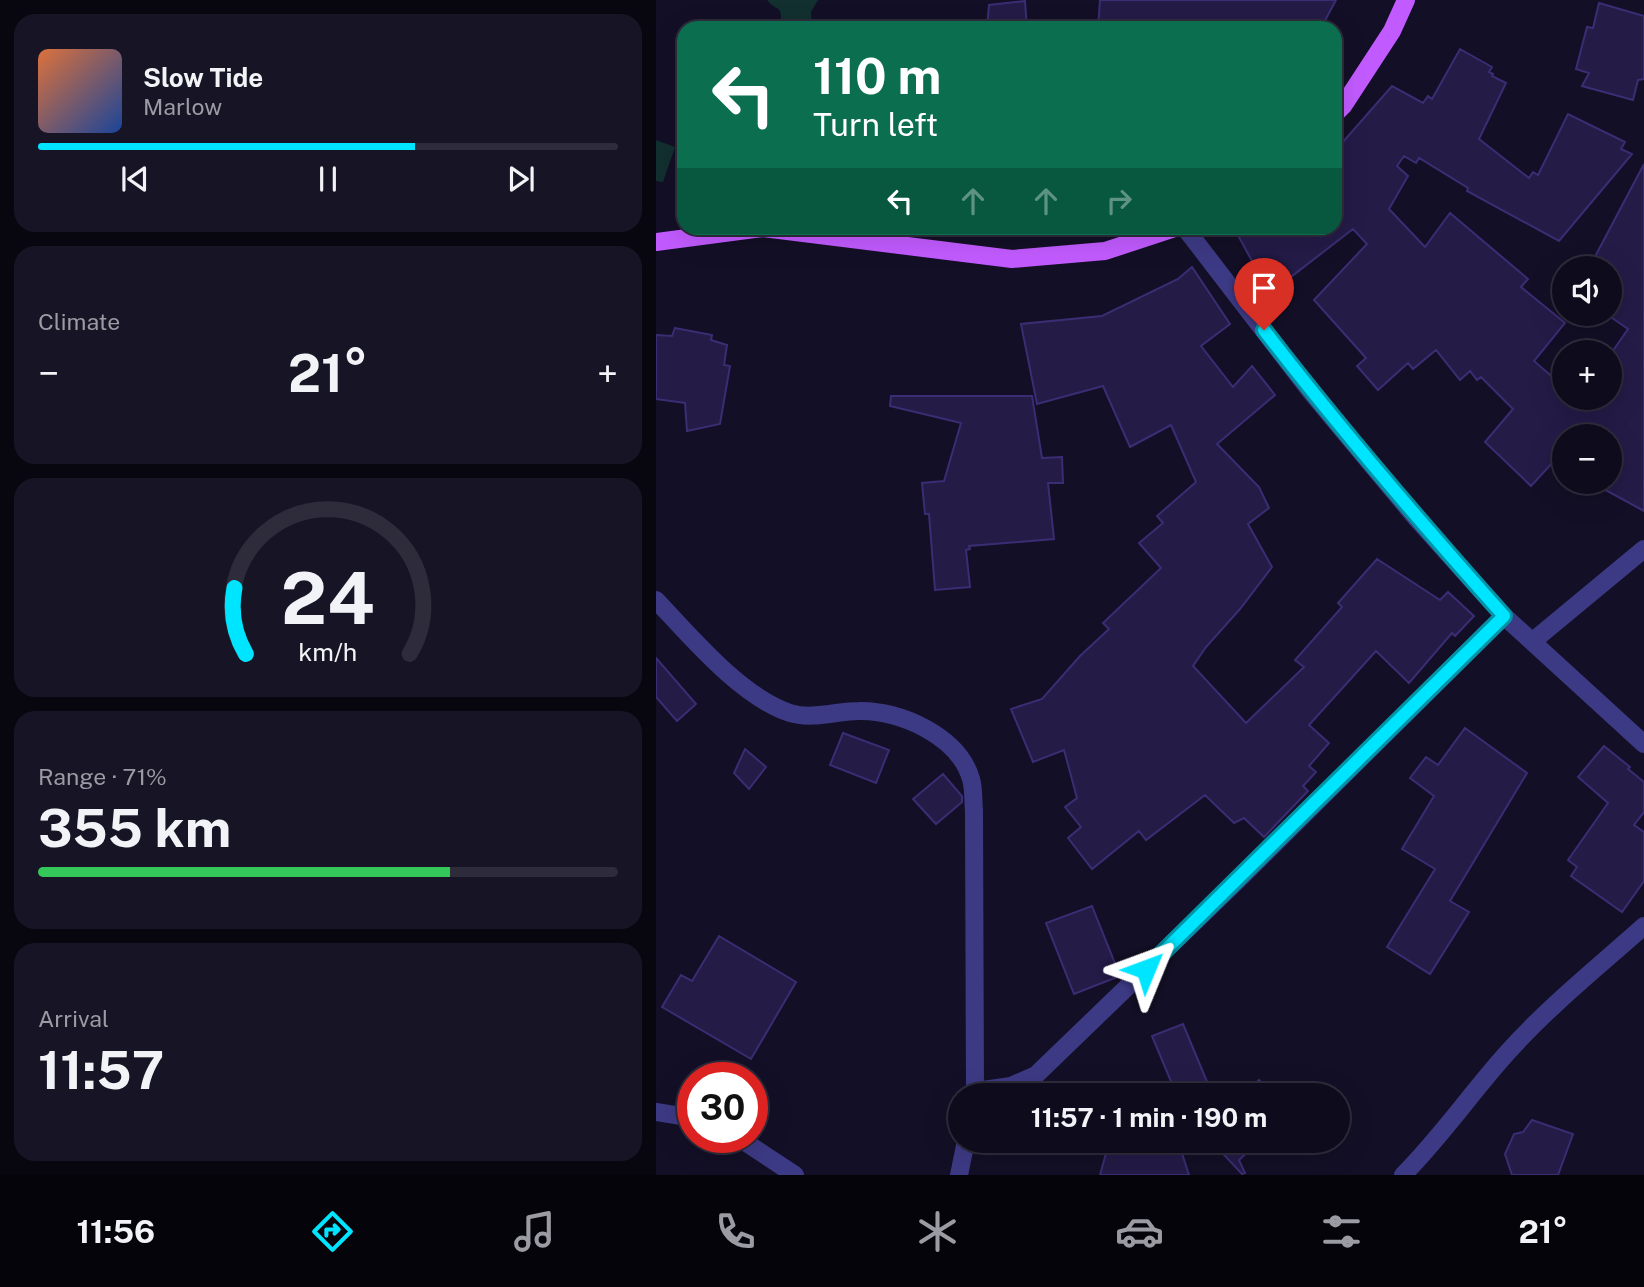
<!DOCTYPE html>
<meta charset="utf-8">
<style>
:root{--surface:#0e0b1c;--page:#171425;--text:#f1f3f6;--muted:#9b9ba3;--line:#2e2b3b;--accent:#00e5ff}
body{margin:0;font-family:"Public Sans",sans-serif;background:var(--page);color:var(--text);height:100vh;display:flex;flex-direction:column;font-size:26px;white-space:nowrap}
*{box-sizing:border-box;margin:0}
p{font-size:23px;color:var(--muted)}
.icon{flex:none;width:38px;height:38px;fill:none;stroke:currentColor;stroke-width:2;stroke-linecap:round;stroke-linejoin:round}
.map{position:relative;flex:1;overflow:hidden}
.sheet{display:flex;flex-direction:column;gap:14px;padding:14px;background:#08060f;width:656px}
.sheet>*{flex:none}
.guide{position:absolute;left:21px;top:21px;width:665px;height:214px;border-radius:21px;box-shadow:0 7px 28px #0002,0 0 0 2px var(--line);background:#0b6e4f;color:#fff;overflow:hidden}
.controls{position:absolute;left:896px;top:256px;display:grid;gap:14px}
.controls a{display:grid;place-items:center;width:70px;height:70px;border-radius:50%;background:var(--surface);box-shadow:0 7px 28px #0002,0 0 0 2px var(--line);font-size:35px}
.speed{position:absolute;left:21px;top:1062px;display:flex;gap:14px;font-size:35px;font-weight:700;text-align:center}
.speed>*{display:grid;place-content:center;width:91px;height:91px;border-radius:50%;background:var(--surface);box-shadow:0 7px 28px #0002,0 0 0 2px var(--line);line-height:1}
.speed .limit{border:10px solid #d22;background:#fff;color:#111}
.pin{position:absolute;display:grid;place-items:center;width:60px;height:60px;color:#fff;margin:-72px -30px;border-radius:50% 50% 50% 0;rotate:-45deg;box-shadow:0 0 7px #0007}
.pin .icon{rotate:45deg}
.me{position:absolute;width:77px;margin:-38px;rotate:46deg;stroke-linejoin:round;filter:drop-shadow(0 0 5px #0008)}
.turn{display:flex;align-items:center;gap:24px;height:147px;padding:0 21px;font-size:32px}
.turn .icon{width:91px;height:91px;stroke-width:2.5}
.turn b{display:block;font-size:49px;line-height:60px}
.lanes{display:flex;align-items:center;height:66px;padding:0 21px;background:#0003;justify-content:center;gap:35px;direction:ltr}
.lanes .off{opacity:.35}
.big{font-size:52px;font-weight:700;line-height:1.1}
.sheet .card{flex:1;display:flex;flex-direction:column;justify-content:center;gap:10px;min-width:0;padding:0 24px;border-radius:21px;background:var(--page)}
.sheet .dial{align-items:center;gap:0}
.dial svg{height:182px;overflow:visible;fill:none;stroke:var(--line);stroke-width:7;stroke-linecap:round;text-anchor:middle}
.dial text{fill:var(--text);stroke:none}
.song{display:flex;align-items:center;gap:21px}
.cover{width:84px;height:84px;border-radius:10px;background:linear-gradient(135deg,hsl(20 70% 55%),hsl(220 70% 35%))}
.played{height:7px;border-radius:4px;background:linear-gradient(90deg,var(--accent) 65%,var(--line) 65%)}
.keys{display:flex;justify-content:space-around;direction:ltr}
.heat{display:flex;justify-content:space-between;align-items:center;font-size:38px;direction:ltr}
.charge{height:10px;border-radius:5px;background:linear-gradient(90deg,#34c759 71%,var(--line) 0)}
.trip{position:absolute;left:292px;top:1083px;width:402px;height:70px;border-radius:35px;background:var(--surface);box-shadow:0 7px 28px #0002,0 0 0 2px var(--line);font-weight:700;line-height:70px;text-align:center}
.dock{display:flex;height:112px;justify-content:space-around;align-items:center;background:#06040b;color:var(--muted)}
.dock .icon{width:49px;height:49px}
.dock .on{color:var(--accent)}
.dock b{font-size:32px;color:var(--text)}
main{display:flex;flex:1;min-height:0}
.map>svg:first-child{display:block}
.green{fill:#12302f}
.building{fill:#241b47;stroke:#3b2d73;stroke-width:2}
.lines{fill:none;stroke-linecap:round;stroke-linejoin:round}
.minor{stroke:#3d3a85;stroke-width:18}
.major{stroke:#c25bff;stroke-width:18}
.route-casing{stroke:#0095a6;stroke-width:18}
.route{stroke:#00e5ff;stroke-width:12}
</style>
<main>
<section class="sheet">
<div class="card">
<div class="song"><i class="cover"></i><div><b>Slow Tide</b><p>Marlow</p></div></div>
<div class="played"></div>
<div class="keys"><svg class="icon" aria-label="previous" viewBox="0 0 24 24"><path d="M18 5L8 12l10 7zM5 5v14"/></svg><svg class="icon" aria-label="pause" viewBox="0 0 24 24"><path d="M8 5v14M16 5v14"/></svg><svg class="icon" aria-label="next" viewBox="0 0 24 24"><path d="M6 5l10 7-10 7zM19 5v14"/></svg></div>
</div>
<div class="card"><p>Climate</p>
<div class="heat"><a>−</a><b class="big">21°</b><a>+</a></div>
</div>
<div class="card dial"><svg viewBox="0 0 100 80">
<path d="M14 69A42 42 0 1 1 86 69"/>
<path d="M14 69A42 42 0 0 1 9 40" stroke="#00e5ff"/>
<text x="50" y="56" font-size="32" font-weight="700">24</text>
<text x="50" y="72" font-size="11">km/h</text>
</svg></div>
<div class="card"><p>Range · 71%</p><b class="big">355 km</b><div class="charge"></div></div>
<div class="card"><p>Arrival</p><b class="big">11:57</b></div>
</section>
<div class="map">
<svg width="988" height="1175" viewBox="0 0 988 1175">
<rect width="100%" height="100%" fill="#130f26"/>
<path class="green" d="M 111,0 L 162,0 L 155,12 L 156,28 L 125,28 C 126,1 122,14 111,0 Z
M 0,140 L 19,147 L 7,182 L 0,181 Z"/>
<path class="building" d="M 444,0 L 680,0 L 665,28 L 442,28 Z
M 369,1 L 371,28 L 331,28 L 333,5 Z
M 943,3 L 988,16 L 988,79 L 982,80 L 977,100 L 926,86 L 933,73 L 920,69 L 931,27 L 937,28 Z
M 804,49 L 836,67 L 833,72 L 837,74 L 836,76 L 850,83 L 823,139 L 873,178 L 877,172 L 882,175 L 912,114 L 969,142 L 965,149 L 976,154 L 903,241 L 811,191 L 812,188 L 763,158 L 760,163 L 748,156 L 741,166 L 752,176 L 733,209 L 769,247 L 794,213 L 872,279 L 865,287 L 909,323 L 878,361 L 908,387 L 908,397 L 954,397 L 954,355 L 972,329 L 949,313 L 954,313 L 954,268 L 933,268 L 988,164 L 988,511 L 933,481 L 954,481 L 954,436 L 908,436 L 908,467 L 898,461 L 875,486 L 829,442 L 857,409 L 825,377 L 821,380 L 814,371 L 804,380 L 780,350 L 757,369 L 752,363 L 722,390 L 701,366 L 710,358 L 658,300 L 711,244 L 697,229 L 609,297 L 591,266 L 596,261 L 578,228 L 679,228 L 679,151 L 736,86 L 767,103 L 772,96 L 776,99 Z
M 536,267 L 574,324 L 545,346 L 577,387 L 596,366 L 619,395 L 561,444 L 603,487 L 613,508 L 592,524 L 616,567 L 584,609 L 550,647 L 537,666 L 590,723 L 648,667 L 639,660 L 686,607 L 682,603 L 721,559 L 784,600 L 792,592 L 818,616 L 799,636 L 796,633 L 753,683 L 720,651 L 653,725 L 673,743 L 653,766 L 660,772 L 647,786 L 652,791 L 608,837 L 588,818 L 578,823 L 549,795 L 490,840 L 483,831 L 436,869 L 412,838 L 425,827 L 409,807 L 421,798 L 408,750 L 377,762 L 355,709 L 386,699 L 424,656 L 453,629 L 447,623 L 505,568 L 483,543 L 507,523 L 501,516 L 540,482 L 515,425 L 474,447 L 447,386 L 381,404 L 365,324 L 446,316 L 522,279 Z
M 19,328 L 56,335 L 55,340 L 71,345 L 68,365 L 74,366 L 64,424 L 31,431 L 29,403 L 0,399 L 0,335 L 16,336 Z
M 235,396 L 376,396 L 386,458 L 406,457 L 407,483 L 392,483 L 398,539 L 313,546 L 314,549 L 310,550 L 314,587 L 279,590 L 273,514 L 269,514 L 266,483 L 288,481 L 305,423 L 234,406 Z
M 0,658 L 40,704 L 21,721 L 0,697 Z
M 809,728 L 871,773 L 794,901 L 813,912 L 774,974 L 731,947 L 779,869 L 746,849 L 778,796 L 754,778 L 770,757 L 782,765 Z
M 187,733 L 233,750 L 220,783 L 174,765 Z
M 948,746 L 974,767 L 972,769 L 988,782 L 988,812 L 978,825 L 988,832 L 988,881 L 966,912 L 915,876 L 921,867 L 912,860 L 952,803 L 922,777 Z
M 89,749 L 110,767 L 93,789 L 78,773 Z
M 287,774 L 306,796 L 306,802 L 280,824 L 257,799 Z
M 436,906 L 464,976 L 418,994 L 390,923 Z
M 63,936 L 140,982 L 95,1059 L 6,1007 L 25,975 L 36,981 Z
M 527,1024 L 557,1096 L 521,1096 L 496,1036 Z
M 603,1080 L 617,1096 L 586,1096 Z
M 876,1120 L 917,1134 L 902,1175 L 856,1175 L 849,1154 L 858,1134 L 867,1132 Z
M 467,1141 L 522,1141 L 533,1175 L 444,1175 L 452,1146 Z
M 555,1141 L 604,1141 L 583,1160 L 589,1173 L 586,1174 Z"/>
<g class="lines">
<path class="minor" d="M 529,228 L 655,392 L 760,518 L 848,616 L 988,744
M 0,600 C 35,637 85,697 134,713 C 156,720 181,711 203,711 C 245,710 303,737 315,779 C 318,789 317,801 318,811 L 319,1096
M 877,641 L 988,549
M 320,1091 L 355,1086 L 380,1075 L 582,880 L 848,616
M 0,1112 L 37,1118
M 83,1138 L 139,1175
M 303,1175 L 310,1141
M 747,1175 C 785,1137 815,1093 851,1053 C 892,1007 942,967 988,926"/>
<path class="major" d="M 679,114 L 687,106 L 736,31 L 750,0
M 0,242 L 106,228 L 356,259 L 449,251 L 519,228"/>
</g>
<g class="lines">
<g class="route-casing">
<path id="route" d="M 490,969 L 848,616 C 765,523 684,429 608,330"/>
</g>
<use href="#route" class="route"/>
</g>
</svg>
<div class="controls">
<a><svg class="icon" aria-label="sound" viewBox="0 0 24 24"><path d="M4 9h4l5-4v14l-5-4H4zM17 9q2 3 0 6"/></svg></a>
<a>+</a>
<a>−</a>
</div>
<div class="speed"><div class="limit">30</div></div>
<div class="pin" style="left:608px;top:330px;background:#d93025"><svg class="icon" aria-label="arrive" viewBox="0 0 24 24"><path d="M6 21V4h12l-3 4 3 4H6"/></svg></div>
<svg class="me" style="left:490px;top:969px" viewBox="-20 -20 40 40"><path d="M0-17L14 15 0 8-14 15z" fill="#00e5ff" stroke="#fff" stroke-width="4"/></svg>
<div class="trip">11:57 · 1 min · 190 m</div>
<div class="guide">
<div class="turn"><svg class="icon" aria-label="left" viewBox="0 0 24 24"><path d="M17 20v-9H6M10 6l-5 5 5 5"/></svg><div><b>110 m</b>Turn left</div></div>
<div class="lanes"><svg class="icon" aria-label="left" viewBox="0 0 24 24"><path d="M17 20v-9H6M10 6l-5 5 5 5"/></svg><svg class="icon off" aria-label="ahead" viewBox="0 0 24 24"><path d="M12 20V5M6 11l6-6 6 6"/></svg><svg class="icon off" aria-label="ahead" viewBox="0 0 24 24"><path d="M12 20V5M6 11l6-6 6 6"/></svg><svg class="icon off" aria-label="right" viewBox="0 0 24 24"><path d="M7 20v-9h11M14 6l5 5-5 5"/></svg></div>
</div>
</div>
</main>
<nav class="dock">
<b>11:56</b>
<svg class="icon on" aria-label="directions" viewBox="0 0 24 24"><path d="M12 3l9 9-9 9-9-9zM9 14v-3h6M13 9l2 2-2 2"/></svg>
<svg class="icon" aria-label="music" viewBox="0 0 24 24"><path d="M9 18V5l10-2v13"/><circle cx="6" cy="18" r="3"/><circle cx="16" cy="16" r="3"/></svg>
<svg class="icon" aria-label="phone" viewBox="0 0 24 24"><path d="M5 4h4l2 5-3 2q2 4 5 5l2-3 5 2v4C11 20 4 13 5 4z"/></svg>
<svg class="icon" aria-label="climate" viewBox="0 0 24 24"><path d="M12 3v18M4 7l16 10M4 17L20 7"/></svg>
<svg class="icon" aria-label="car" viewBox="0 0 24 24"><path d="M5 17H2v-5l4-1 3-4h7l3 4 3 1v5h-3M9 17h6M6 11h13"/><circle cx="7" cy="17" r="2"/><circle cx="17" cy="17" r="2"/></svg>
<svg class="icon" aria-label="filters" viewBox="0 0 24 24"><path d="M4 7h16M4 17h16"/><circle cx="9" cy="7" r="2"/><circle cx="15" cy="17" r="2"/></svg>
<b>21°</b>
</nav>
